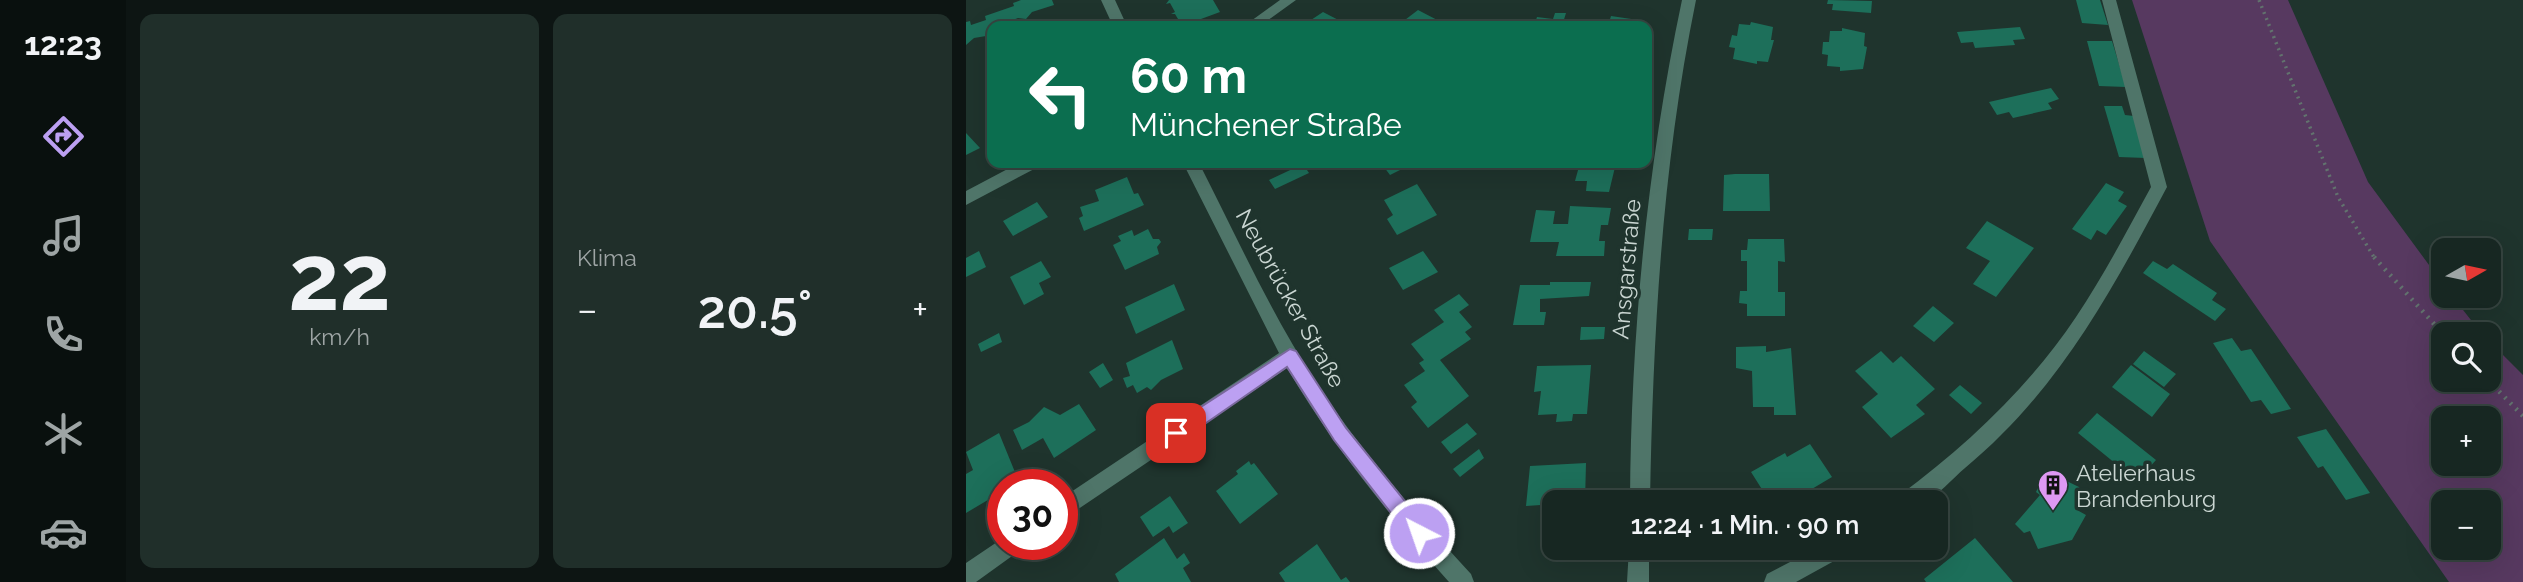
<!DOCTYPE html>
<html lang="de">
<meta charset="utf-8">
<style>
:root{--surface:#172722;--page:#202f2a;--text:#f1f3f6;--muted:#9ea5a5;--line:#364440;--accent:#bca0f2}
body{margin:0;font-family:Raleway,sans-serif;background:var(--page);color:var(--text);height:100vh;display:flex;flex-direction:column;font-size:26px;white-space:nowrap}
*{box-sizing:border-box;margin:0}
p{font-size:23px;color:var(--muted)}
.icon{flex:none;width:38px;height:38px;fill:none;stroke:currentColor;stroke-width:2;stroke-linecap:round;stroke-linejoin:round}
.map{position:relative;flex:1;overflow:hidden}
.side{display:flex;flex-direction:column;gap:14px;padding:14px;background:#0d1513;width:840px}
.side>*{flex:none}
.guide{position:absolute;left:21px;top:21px;width:665px;height:147px;border-radius:14px;box-shadow:0 7px 28px #0002,0 0 0 2px var(--line);background:#0b6e4f;color:#fff;overflow:hidden}
.needle{width:46px;rotate:81deg}
.buttons{position:absolute;left:1465px;top:238px;display:grid;gap:14px}
.buttons a{display:grid;place-items:center;width:70px;height:70px;border-radius:14px;background:var(--surface);box-shadow:0 7px 28px #0002,0 0 0 2px var(--line);font-size:35px}
.speed{position:absolute;left:21px;top:469px;display:flex;gap:14px;font-size:35px;font-weight:700;text-align:center}
.speed>*{display:grid;place-content:center;width:91px;height:91px;border-radius:50%;background:var(--surface);box-shadow:0 7px 28px #0002,0 0 0 2px var(--line);line-height:1}
.speed .limit{border:10px solid #d22;background:#fff;color:#111}
.pin{position:absolute;display:grid;place-items:center;width:60px;height:60px;color:#fff;margin:-30px;border-radius:14px;box-shadow:0 4px 10px #0006}
.me{position:absolute;width:77px;margin:-38px;rotate:319deg;stroke-linejoin:round;filter:drop-shadow(0 0 5px #0008)}
.turn{display:flex;align-items:center;gap:24px;height:147px;padding:0 28px;font-size:32px}
.turn .icon{width:91px;height:91px;stroke-width:2.5}
.turn b{display:block;font-size:49px;line-height:60px}
.big{font-size:52px;font-weight:600;line-height:1.1}
.side .card{flex:1;display:flex;flex-direction:column;justify-content:center;gap:10px;min-width:0;padding:0 24px;border-radius:14px;background:var(--page)}
.side .dial{align-items:center;gap:0}
.dial b{font-size:91px;line-height:1}
.heat{display:flex;justify-content:space-between;align-items:center;font-size:38px;direction:ltr}
.side .tiles{flex:1;display:grid;gap:14px;grid-template-columns:repeat(2,1fr)}
.trip{position:absolute;left:576px;top:490px;width:406px;height:70px;border-radius:14px;background:var(--surface);box-shadow:0 7px 28px #0002,0 0 0 2px var(--line);font-weight:600;line-height:70px;text-align:center}
main{display:flex;flex:1;min-height:0}
.dock{display:flex;flex-direction:column;width:126px;justify-content:space-around;align-items:center;background:#09100e;color:var(--muted)}
.dock .icon{width:49px;height:49px}
.dock .on{color:var(--accent)}
.dock b{font-size:32px;color:var(--text)}
.map>svg:first-child{display:block}
.green{fill:#573960;fill-rule:evenodd}
.building{fill:#1d6f5a}
.lines{fill:none;stroke-linecap:round;stroke-linejoin:round}
.path-far1{stroke:#62736e;stroke-width:3.5;stroke-dasharray:2 4.5;stroke-linecap:butt}
.path{stroke:#62736e;stroke-width:4.5;stroke-dasharray:2 6;stroke-linecap:butt}
.minor{fill:#4f7569;fill-rule:evenodd}
.route{fill:#bca0f2;stroke:#7a689d;stroke-width:2}
.labels{text-anchor:middle;dominant-baseline:central;stroke-width:7;stroke-linejoin:round;paint-order:stroke}
.street-label{font-size:23px;fill:#cad6d2;stroke:#1f342d}
.poi-label{font-size:23px;fill:#cad6d2;stroke:#1f342d;text-anchor:start}
</style>
<main>
<nav class="dock">
<b>12:23</b>
<svg class="icon on" aria-label="directions" viewBox="0 0 24 24"><path d="M12 3l9 9-9 9-9-9zM9 14v-3h6M13 9l2 2-2 2"/></svg>
<svg class="icon" aria-label="music" viewBox="0 0 24 24"><path d="M9 18V5l10-2v13"/><circle cx="6" cy="18" r="3"/><circle cx="16" cy="16" r="3"/></svg>
<svg class="icon" aria-label="phone" viewBox="0 0 24 24"><path d="M5 4h4l2 5-3 2q2 4 5 5l2-3 5 2v4C11 20 4 13 5 4z"/></svg>
<svg class="icon" aria-label="climate" viewBox="0 0 24 24"><path d="M12 3v18M4 7l16 10M4 17L20 7"/></svg>
<svg class="icon" aria-label="car" viewBox="0 0 24 24"><path d="M5 17H2v-5l4-1 3-4h7l3 4 3 1v5h-3M9 17h6M6 11h13"/><circle cx="7" cy="17" r="2"/><circle cx="17" cy="17" r="2"/></svg>
</nav>
<section class="side">
<div class="tiles">
<div class="card dial"><b>22</b><p>km/h</p></div>
<div class="card"><p>Klima</p>
<div class="heat"><a>−</a><b class="big">20.5°</b><a>+</a></div>
</div>
</div>
</section>
<div class="map">
<svg width="1557" height="582" viewBox="0 0 1557 582">
<rect width="100%" height="100%" fill="#1f342d"/>
<path class="green" d="M 1166,0 L 1322,0 L 1402,182 L 1477,284 L 1477,296 L 1486,296 L 1516,334 L 1477,334 L 1477,380 L 1522,380 L 1523,341 L 1557,375 L 1557,582 L 1483,582 L 1244,241 ZM 1477,418 L 1522,418 L 1522,464 L 1477,464 ZM 1477,502 L 1522,502 L 1522,548 L 1477,548 Z"/>
<path class="building" d="M 55,0 L 86,0 L 88,5 L 66,12 L 60,19 L 52,18 L 37,24 L 38,26 L 26,26 L 26,35 L 8,38 L 0,45 L 0,22 L 4,21 L 5,25 L 20,20 L 19,16 L 48,6 L 47,3 Z
M 203,0 L 247,0 L 254,12 L 216,26 L 213,21 L 209,22 L 212,19 L 209,14 L 205,14 L 209,12 L 204,3 L 200,4 Z
M 862,0 L 906,1 L 905,13 L 866,10 L 867,4 L 861,4 Z
M 1110,0 L 1134,0 L 1142,25 L 1116,23 Z
M 452,10 L 477,23 L 473,26 L 431,26 Z
M 357,12 L 384,26 L 336,26 Z
M 589,13 L 600,13 L 596,26 L 568,26 L 571,17 L 587,19 Z
M 645,16 L 679,21 L 678,26 L 642,26 Z
M 785,22 L 807,27 L 805,40 L 808,40 L 802,62 L 791,61 L 791,64 L 767,59 L 769,48 L 763,47 L 766,35 L 771,36 L 773,24 L 784,25 Z
M 1054,27 L 1059,39 L 1047,40 L 1049,45 L 1009,48 L 1007,42 L 995,43 L 991,32 Z
M 876,28 L 899,33 L 898,46 L 901,47 L 897,69 L 874,71 L 874,67 L 861,66 L 862,55 L 856,54 L 857,42 L 863,42 L 864,31 L 876,31 Z
M 1121,41 L 1146,41 L 1160,87 L 1133,86 Z
M 1085,88 L 1093,99 L 1082,103 L 1086,109 L 1047,118 L 1043,112 L 1031,115 L 1023,102 Z
M 1138,106 L 1156,106 L 1159,115 L 1168,116 L 1180,158 L 1153,157 Z
M 0,133 L 14,148 L 0,155 Z
M 415,163 L 448,163 L 424,175 Z
M 614,163 L 650,163 L 643,192 L 620,191 L 621,181 L 609,181 Z
M 337,164 L 343,173 L 309,189 L 303,180 Z
M 769,174 L 803,174 L 804,211 L 757,211 L 758,175 Z
M 161,177 L 168,194 L 172,193 L 178,205 L 118,231 L 113,218 L 117,216 L 114,207 L 133,201 L 129,190 Z
M 1140,183 L 1158,192 L 1152,201 L 1161,206 L 1140,235 L 1131,230 L 1125,240 L 1106,229 Z
M 451,184 L 471,215 L 431,235 L 421,219 L 427,215 L 418,200 Z
M 71,202 L 82,217 L 47,236 L 37,221 Z
M 604,206 L 645,208 L 642,225 L 635,225 L 633,241 L 639,241 L 638,256 L 590,256 L 593,242 L 564,242 L 570,210 L 589,211 L 587,224 L 602,224 Z
M 1021,221 L 1068,248 L 1030,297 L 1007,284 L 1024,261 L 1000,248 Z
M 182,229 L 187,239 L 193,239 L 195,242 L 191,247 L 193,254 L 159,270 L 147,245 L 155,241 L 152,236 L 166,230 L 168,236 Z
M 723,229 L 747,229 L 746,240 L 722,240 Z
M 782,239 L 818,239 L 819,262 L 812,261 L 812,292 L 819,292 L 819,316 L 781,316 L 781,304 L 773,303 L 774,291 L 781,291 L 781,261 L 775,261 L 775,250 L 781,250 Z
M 13,251 L 20,267 L 0,277 L 0,258 Z
M 457,251 L 472,272 L 437,290 L 423,268 Z
M 75,261 L 85,277 L 73,283 L 78,294 L 58,305 L 44,277 Z
M 1187,261 L 1201,269 L 1207,264 L 1251,293 L 1246,300 L 1260,309 L 1249,321 L 1177,273 Z
M 584,282 L 625,282 L 623,296 L 574,299 L 574,312 L 580,312 L 578,325 L 547,325 L 554,285 L 584,285 Z
M 208,284 L 219,310 L 170,334 L 159,307 Z
M 493,294 L 503,305 L 493,312 L 506,327 L 499,332 L 505,339 L 474,360 L 503,396 L 462,428 L 445,407 L 451,402 L 438,385 L 459,371 L 453,363 L 458,360 L 445,344 L 478,322 L 468,310 Z
M 967,306 L 988,323 L 968,342 L 947,326 Z
M 615,327 L 639,327 L 638,339 L 614,340 Z
M 33,333 L 36,342 L 15,352 L 12,344 Z
M 1266,338 L 1275,351 L 1285,349 L 1325,409 L 1305,414 L 1295,400 L 1285,402 L 1247,343 Z
M 206,340 L 217,369 L 195,380 L 185,390 L 181,387 L 171,393 L 167,385 L 161,388 L 157,378 L 164,376 L 160,363 Z
M 800,346 L 800,352 L 825,348 L 830,415 L 808,415 L 808,407 L 787,407 L 786,371 L 770,368 L 770,347 Z
M 915,351 L 927,363 L 935,356 L 969,389 L 950,405 L 959,414 L 925,438 L 896,407 L 912,394 L 889,371 Z
M 1178,351 L 1210,374 L 1198,387 L 1167,364 Z
M 137,363 L 147,380 L 134,388 L 123,372 Z
M 625,365 L 621,414 L 607,414 L 606,421 L 590,422 L 591,414 L 572,415 L 575,391 L 568,392 L 571,366 Z
M 1165,365 L 1204,394 L 1186,417 L 1146,387 Z
M 994,385 L 1016,403 L 1005,414 L 983,395 Z
M 113,404 L 130,430 L 88,458 L 77,438 L 56,450 L 47,430 L 63,422 L 78,407 L 94,415 Z
M 1131,413 L 1190,460 L 1171,481 L 1112,433 Z
M 501,423 L 511,434 L 485,454 L 475,442 Z
M 1360,429 L 1404,493 L 1380,500 L 1357,466 L 1352,468 L 1331,437 Z
M 33,433 L 53,482 L 37,485 L 37,491 L 0,513 L 0,474 L 7,470 L 0,452 Z
M 844,444 L 866,477 L 824,502 L 804,502 L 785,472 L 819,453 L 821,457 Z
M 513,449 L 518,458 L 494,477 L 487,469 Z
M 283,461 L 285,465 L 288,463 L 312,494 L 274,524 L 250,491 L 272,474 L 270,471 Z
M 620,463 L 619,502 L 560,506 L 564,466 Z
M 1080,471 L 1113,487 L 1116,495 L 1111,510 L 1120,515 L 1106,540 L 1072,549 L 1064,531 L 1058,533 L 1049,524 L 1074,495 L 1070,492 Z
M 204,496 L 222,523 L 207,533 L 203,526 L 187,537 L 174,517 Z
M 198,538 L 211,559 L 218,553 L 224,563 L 217,568 L 225,582 L 153,582 L 149,574 Z
M 1009,538 L 1047,582 L 960,582 L 958,579 Z
M 351,544 L 375,580 L 380,577 L 384,582 L 319,582 L 313,573 Z"/>
<g class="lines">
<path class="path-far1" d="M 1293,0 L 1372,197 L 1409,259"/>
<path class="path" d="M 1408,257 L 1477,334
M 1522,380 L 1557,416"/>
<path class="minor" d="M 135,0 L 149,0 L 161,26 L 147,26 Z
M 314,0 L 330,0 L 294,26 L 278,26 Z
M 716,0 L 730,0 C 696,166 687,333 684,502 L 664,502 C 665,334 681,165 716,0 Z
M 1136,0 L 1150,0 L 1201,187 C 1145,292 1093,390 999,468 C 987,478 972,496 958,502 C 951,504 938,502 931,502 L 934,495 C 1001,445 1063,387 1110,317 C 1138,275 1161,231 1185,187 Z
M 53,163 L 74,163 L 72,167 L 0,205 L 0,191 Z
M 217,163 L 233,163 C 271,237 305,314 351,384 C 396,452 450,514 505,574 L 508,582 L 483,582 C 423,515 367,446 321,368 L 96,520 L 96,498 L 313,353 Z
M 37,538 L 37,544 L 56,544 L 53,551 L 10,582 L 0,582 L 0,563 Z
M 663,548 L 683,548 L 683,582 L 661,582 Z
M 851,548 L 882,548 L 879,555 L 830,582 L 798,582 L 801,574 Z"/>
</g>
<path class="route" d="M 324,349 L 330,351 L 380,428 L 459,526 L 462,533 L 459,540 L 453,542 L 446,540 L 368,440 L 321,367 L 217,439 L 204,439 L 202,433 L 204,427 Z"/>
<defs>
<g id="building-pin" transform="scale(1.575)"><path d="M0 17L-7.5 6A9.5 9.5 0 1 1 7.5 6Z" fill="#de98f3" stroke="#1f342d"/><path d="M-4-6H4V6H1V3H-1V6H-4ZM-2.5-4.3h1.7v1.8h-1.7ZM.8-4.3h1.7v1.8H.8ZM-2.5-1h1.7V.8h-1.7ZM.8-1h1.7V.8H.8Z" fill="#111"/></g>
</defs>
<g fill-rule="evenodd">
<use href="#building-pin" x="1087" y="485"/>
</g>
<g class="labels">
<g class="street-label">
<text transform="translate(660 269) rotate(-85)">Ansgarstraße</text>
<text transform="translate(325 298) rotate(61)">Neubrücker Straße</text>
</g>
<g class="poi-label">
<text x="1110" y="472">Atelierhaus<tspan x="1110" dy="26">Brandenburg</tspan></text>
</g>
</g>
</svg>
<div class="buttons">
<a><svg class="needle" viewBox="-14 -14 28 28"><path d="M0-13l5 13h-10z" fill="#e53935"/><path d="M0 13l5-13h-10z" fill="#9ea5a5"/></svg></a>
<a><svg class="icon" aria-label="search" viewBox="0 0 24 24"><circle cx="10" cy="10" r="6"/><path d="M15 15l6 6"/></svg></a>
<a>+</a>
<a>−</a>
</div>
<div class="speed"><div class="limit">30</div></div>
<div class="pin" style="left:210px;top:433px;background:#d93025"><svg class="icon" aria-label="arrive" viewBox="0 0 24 24"><path d="M6 21V4h12l-3 4 3 4H6"/></svg></div>
<svg class="me" style="left:453px;top:533px" viewBox="-20 -20 40 40"><circle r="17" fill="#bca0f2" stroke="#fff" stroke-width="3"/><path d="M0-11L8 9 0 5-8 9z" fill="#fff"/></svg>
<div class="trip">12:24 · 1 Min. · 90 m</div>
<div class="guide">
<div class="turn"><svg class="icon" aria-label="left" viewBox="0 0 24 24"><path d="M17 20v-9H6M10 6l-5 5 5 5"/></svg><div><b>60 m</b>Münchener Straße</div></div>
</div>
</div>
</main>
